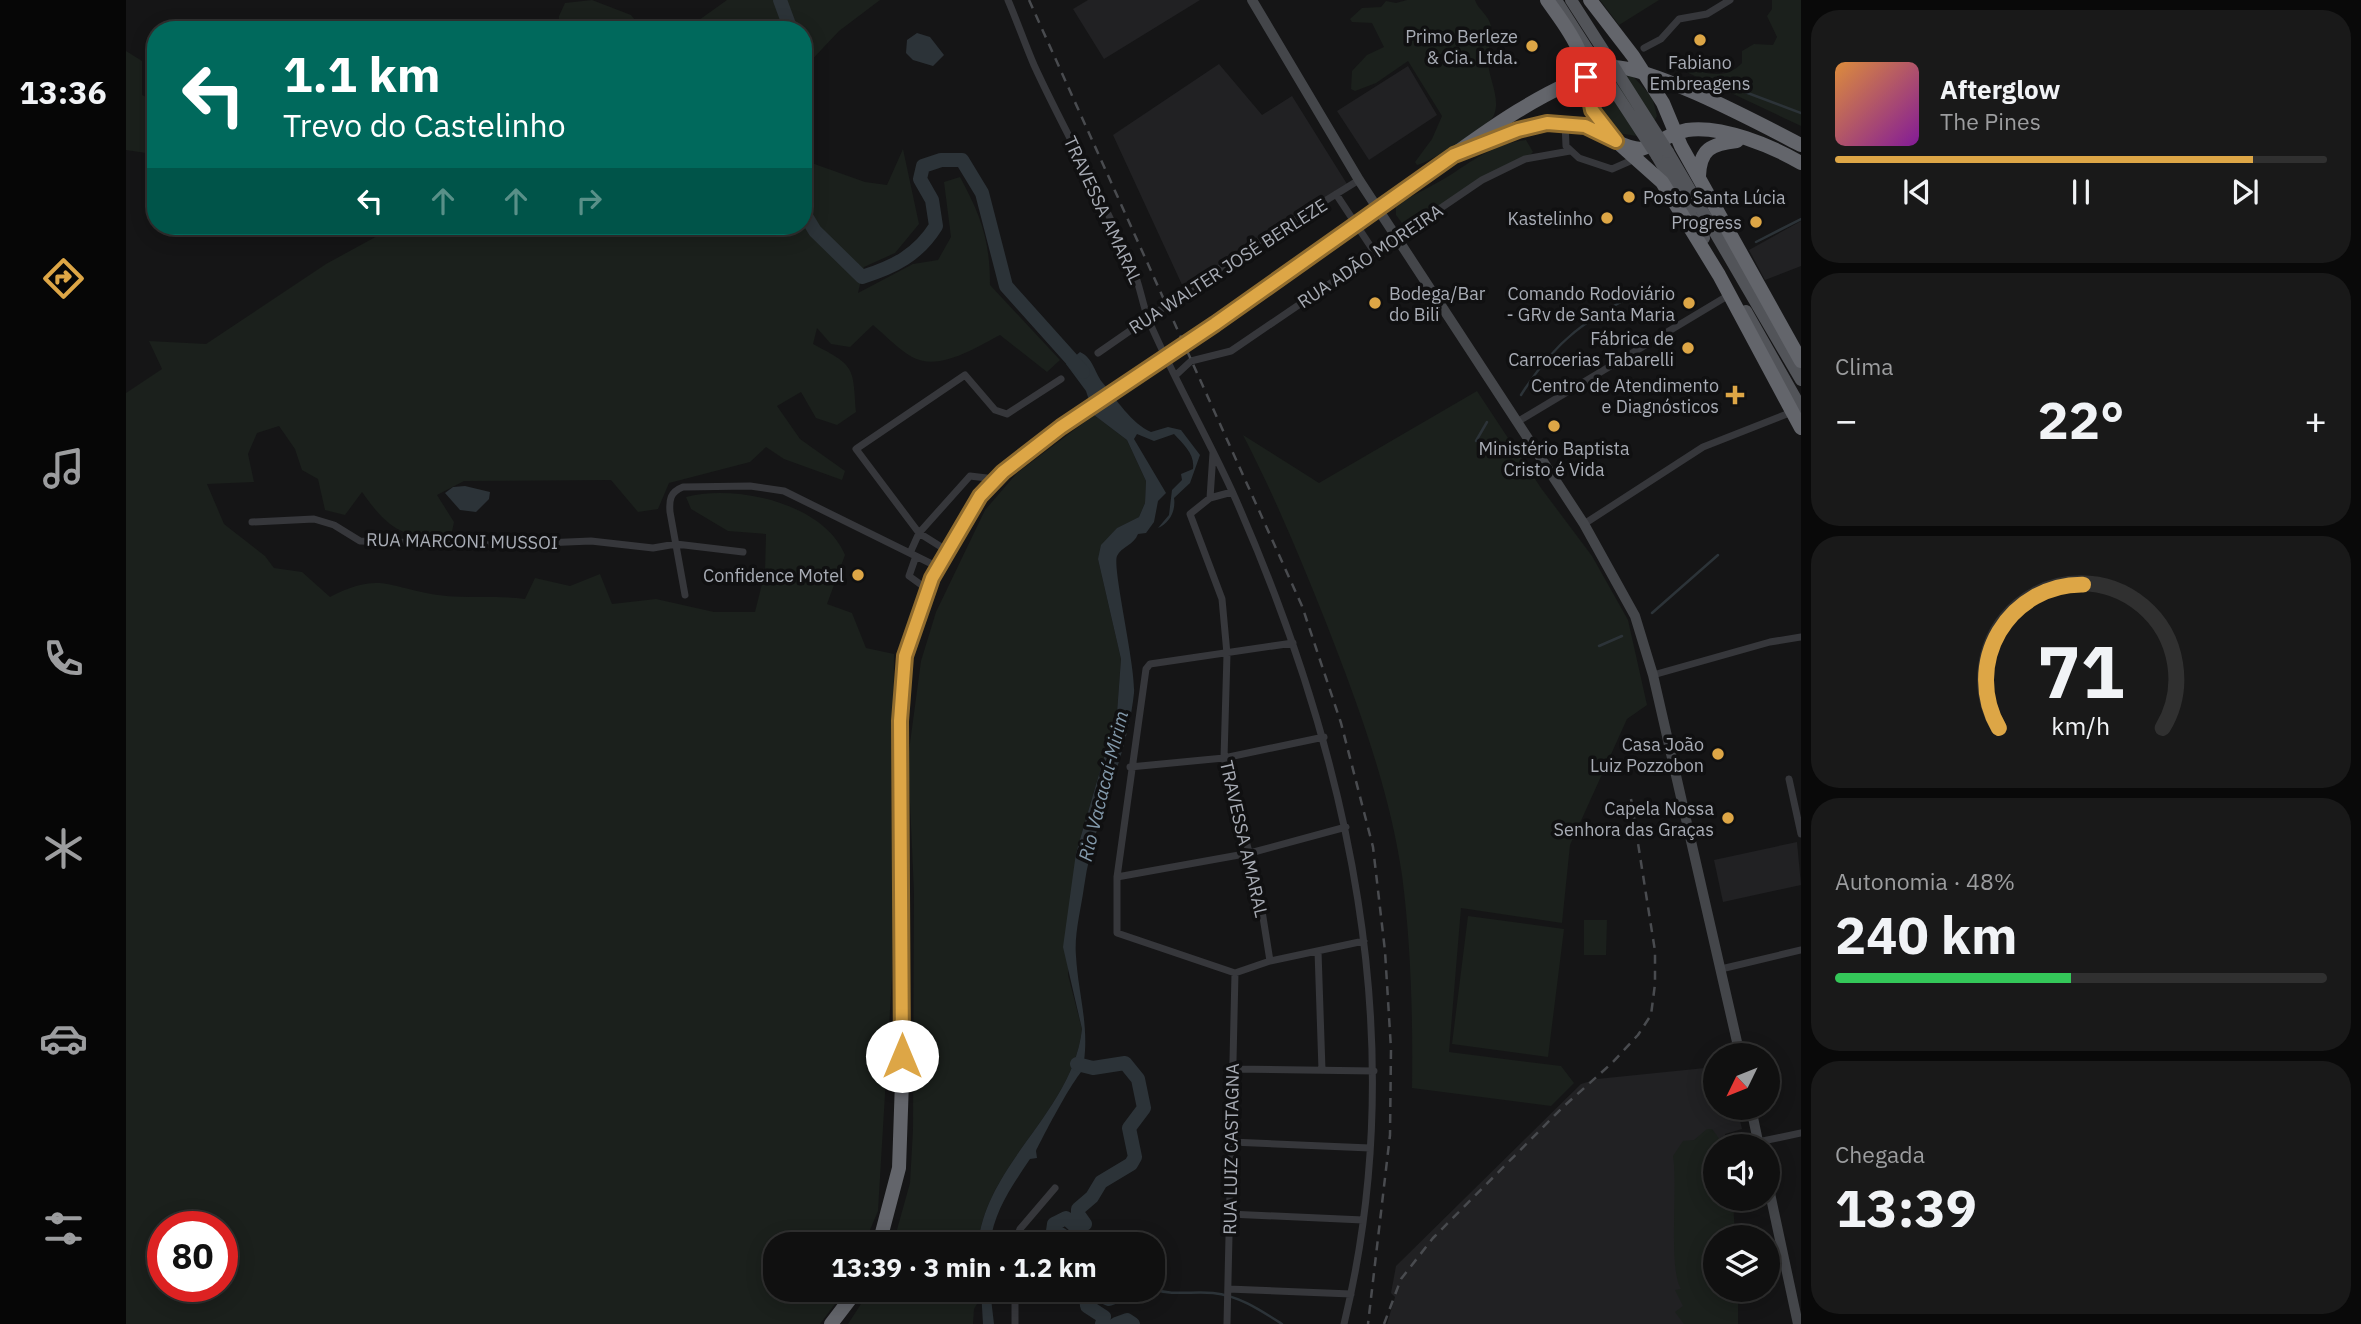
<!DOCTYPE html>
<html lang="pt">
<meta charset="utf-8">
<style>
:root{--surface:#101010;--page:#191919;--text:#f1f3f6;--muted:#9c9d9f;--line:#303030;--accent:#dda646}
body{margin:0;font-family:"IBM Plex Sans",sans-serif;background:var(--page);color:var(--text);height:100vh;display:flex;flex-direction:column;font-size:26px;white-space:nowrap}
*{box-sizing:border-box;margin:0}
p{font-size:23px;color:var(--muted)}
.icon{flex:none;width:38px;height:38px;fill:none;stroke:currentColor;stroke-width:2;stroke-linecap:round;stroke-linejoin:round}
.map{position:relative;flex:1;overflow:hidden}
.panel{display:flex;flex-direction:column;gap:10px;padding:10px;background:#090909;width:560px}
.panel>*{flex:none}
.hud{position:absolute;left:21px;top:21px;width:665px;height:214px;border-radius:28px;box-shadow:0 4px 18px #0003,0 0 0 2px var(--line);background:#00695c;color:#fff;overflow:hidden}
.needle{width:46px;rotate:227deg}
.controls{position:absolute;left:1577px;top:1043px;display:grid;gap:14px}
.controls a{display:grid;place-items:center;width:77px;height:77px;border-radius:50%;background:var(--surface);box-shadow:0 4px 18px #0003,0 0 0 2px var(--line);font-size:35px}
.speed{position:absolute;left:21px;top:1211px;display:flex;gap:14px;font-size:35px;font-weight:700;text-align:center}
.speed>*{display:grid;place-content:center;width:91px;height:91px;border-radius:50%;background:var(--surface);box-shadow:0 4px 18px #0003,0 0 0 2px var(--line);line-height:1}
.speed .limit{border:10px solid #d22;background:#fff;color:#111}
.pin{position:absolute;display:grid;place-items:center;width:60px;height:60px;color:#fff;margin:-30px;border-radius:14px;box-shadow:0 4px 10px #0006}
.me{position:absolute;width:77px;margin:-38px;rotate:0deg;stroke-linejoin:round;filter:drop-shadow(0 0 5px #0008)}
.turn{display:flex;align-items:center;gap:24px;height:147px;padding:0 21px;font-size:32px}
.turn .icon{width:91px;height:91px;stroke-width:2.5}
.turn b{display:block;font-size:49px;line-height:60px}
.lanes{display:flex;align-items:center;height:66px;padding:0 21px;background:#0003;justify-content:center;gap:35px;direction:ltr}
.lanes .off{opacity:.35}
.big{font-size:52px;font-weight:800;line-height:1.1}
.panel .card{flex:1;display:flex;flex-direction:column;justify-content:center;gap:10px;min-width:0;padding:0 24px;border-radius:28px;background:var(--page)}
.panel .dial{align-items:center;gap:0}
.dial svg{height:182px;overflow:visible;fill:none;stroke:var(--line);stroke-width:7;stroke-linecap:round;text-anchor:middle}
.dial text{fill:var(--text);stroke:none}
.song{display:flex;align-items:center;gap:21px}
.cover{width:84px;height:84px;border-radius:10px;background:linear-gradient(135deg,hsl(30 70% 55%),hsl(290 70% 35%))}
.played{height:7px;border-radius:4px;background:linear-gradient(90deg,var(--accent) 85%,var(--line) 85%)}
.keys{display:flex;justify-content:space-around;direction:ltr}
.heat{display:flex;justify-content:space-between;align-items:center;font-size:38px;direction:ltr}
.charge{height:10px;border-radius:5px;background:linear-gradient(90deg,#34c759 48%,var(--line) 0)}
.trip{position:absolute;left:637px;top:1232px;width:402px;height:70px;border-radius:28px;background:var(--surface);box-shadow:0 4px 18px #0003,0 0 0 2px var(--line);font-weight:800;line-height:70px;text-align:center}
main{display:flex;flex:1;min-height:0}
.dock{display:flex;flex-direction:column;width:126px;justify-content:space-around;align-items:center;background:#060606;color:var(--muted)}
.dock .icon{width:49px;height:49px}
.dock .active{color:var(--accent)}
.dock b{font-size:32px;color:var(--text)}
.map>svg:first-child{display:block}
.built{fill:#212123}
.green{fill:#1b201c;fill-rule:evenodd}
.water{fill:#2c3338}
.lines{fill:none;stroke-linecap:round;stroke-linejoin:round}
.stream{stroke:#2c3338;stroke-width:2.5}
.river{stroke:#2c3338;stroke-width:14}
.street{stroke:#36373b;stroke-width:7}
.secondary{stroke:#44464a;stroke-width:10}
.primary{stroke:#525459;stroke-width:12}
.highway{stroke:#63656b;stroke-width:14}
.rail{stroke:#494b4f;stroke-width:2.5;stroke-dasharray:9 7;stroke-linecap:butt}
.primary-bridge{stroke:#525459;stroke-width:12}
.highway-bridge{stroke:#63656b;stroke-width:14}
.route-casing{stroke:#906c2e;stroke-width:18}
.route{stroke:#dda646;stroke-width:12}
.poi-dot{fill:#dda646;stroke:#101011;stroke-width:2.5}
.labels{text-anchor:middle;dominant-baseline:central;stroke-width:7;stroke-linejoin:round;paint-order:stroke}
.poi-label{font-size:18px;fill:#a8acb5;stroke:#101011;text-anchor:end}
.street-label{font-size:18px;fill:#a8acb5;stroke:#101011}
.water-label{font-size:19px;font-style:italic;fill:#839aac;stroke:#101011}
</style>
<main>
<nav class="dock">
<b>13:36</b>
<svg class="icon active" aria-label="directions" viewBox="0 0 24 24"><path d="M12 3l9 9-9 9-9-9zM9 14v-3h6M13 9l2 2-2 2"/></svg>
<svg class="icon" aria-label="music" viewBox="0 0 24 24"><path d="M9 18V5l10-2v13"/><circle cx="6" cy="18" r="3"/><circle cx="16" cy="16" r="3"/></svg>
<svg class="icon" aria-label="phone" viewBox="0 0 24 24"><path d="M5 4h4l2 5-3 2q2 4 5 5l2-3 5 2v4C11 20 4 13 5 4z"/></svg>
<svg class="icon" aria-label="climate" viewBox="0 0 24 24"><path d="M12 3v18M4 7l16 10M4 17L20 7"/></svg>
<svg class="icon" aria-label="car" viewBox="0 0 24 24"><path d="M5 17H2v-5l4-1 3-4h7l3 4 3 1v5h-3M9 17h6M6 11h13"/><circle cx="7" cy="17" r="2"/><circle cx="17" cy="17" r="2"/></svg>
<svg class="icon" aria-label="filters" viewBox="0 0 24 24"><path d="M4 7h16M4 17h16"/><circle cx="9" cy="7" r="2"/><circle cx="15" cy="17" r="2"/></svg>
</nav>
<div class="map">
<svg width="1675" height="1324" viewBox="0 0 1675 1324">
<rect width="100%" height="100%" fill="#151516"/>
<path class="built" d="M 962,0 L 1074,0 L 978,59 L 947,9 Z
M 1093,64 L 1136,115 L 1166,96 L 1221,184 L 1058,289 L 987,135 Z
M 1282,66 L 1311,115 L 1243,160 L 1211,111 Z
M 1675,221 L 1675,266 L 1639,280 L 1623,250 Z
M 1671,842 L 1675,885 L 1597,902 L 1588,860 Z
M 1589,1067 L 1589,1108 L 1611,1108 L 1616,1129 L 1599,1134 L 1599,1146 L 1589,1146 L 1589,1290 L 1607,1324 L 1261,1324 L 1269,1297 L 1265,1293 L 1270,1266 L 1455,1084 L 1471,1079 Z"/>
<path class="green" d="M 466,0 L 505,15 L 517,30 L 433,30 L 433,16 L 439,3 Z
M 601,0 L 754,0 L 713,31 L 679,67 L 687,104 L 677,95 L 677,30 L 559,30 Z
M 1281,0 L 1349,0 C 1352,9 1361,14 1364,23 C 1369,35 1361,48 1362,61 C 1362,77 1375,98 1368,115 C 1365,125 1303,163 1291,165 L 1289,162 L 1306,139 L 1316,116 L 1282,61 L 1250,83 L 1229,91 L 1225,89 L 1226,71 L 1241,55 L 1258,47 L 1246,23 L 1226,22 L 1224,19 L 1236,8 L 1255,7 L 1260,1 L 1270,3 Z
M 1474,0 L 1533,0 L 1493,25 Z
M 1646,0 L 1675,0 L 1675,126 L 1554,69 L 1555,65 C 1576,72 1598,82 1616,63 L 1616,51 L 1628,44 L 1647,45 L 1651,37 L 1641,16 L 1646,9 Z
M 0,51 L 16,61 L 16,95 L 30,102 L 30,157 L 27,154 L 0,150 Z
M 1484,72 L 1504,73 L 1526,97 L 1531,116 L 1526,125 L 1511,136 L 1491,133 L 1476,114 L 1469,89 Z
M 1400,140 L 1407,152 L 1404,155 L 1296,215 L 1283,226 L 1278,226 L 1270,215 L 1270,207 L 1277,201 C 1293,192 1310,184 1326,174 C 1350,158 1371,143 1400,140 Z
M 777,149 L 793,224 L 769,253 L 738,267 L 732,293 L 787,264 L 812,260 L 825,237 L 818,182 L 834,177 C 855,216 864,240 864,285 L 934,360 L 921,372 L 874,335 C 851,347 813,372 786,357 C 772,349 759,335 747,325 L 724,347 L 705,344 L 691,328 L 687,344 C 729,366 727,366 730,412 L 711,425 L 690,418 L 675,392 L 651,406 L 674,439 L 719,471 L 716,480 L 658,459 L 640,447 L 624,462 L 543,483 L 532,509 L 512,512 L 485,480 L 338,481 L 311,495 L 328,522 L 324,541 C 277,536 264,532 236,492 L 219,515 L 199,510 L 192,479 L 176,470 L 169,449 L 153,426 L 131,433 L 122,454 L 128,482 L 81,484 L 98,524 L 139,556 L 148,568 L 176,572 L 204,597 C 255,571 262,588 312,595 C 341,599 370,595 399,599 L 409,578 L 444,586 L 474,574 L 486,604 L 530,599 L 588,612 L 629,612 L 639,572 L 640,534 L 602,531 L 565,509 L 560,497 C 609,484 698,503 719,555 L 701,604 L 726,613 L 740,648 L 768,654 L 766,977 L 752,1211 L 738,1244 L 649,1244 L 649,1290 L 719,1290 L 718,1292 L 694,1324 L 0,1324 L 0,393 L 36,369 L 23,341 L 80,344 L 200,264 L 264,229 L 263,226 L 677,226 L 677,155 L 680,161 L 739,182 L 761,185 ZM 37,1227 L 96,1227 L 96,1286 L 37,1286 Z
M 1351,391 L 1415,488 L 1466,556 L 1502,620 L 1521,705 L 1501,719 L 1444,845 L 1436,923 L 1335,908 L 1323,1052 L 1435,1066 L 1448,1083 L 1425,1106 L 1286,1088 C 1287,1018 1285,944 1276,875 C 1263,787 1231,702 1199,620 C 1174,557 1148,495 1117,435 L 1193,483 Z
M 968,415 L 1001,440 L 1020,481 L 1019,503 L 1013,517 L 991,528 L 972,559 L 995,659 L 991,713 L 950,853 L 942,975 L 956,1029 C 947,1111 861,1162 852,1244 L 767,1244 L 784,1183 L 787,1130 L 788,892 L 782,758 L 795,661 L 810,612 L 859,510 L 891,473 Z
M 1342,916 L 1438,929 L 1422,1057 L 1326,1044 Z
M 1458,920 L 1481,920 L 1480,955 L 1458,955 Z
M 1581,1129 L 1586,1129 L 1597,1144 L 1589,1146 L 1589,1199 L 1607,1199 L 1609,1237 L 1589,1237 L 1589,1290 L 1612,1290 L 1612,1324 L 1558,1324 L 1549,1312 L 1557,1306 L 1549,1290 L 1555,1289 C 1542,1268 1552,1186 1547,1156 L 1557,1141 L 1568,1140 Z
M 744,1290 L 855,1290 L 856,1296 L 848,1309 L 847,1324 L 722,1324 Z"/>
<path class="water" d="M 791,33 L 804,37 L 818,55 L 807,66 L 787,60 L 780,53 L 781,40 Z
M 954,352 C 967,358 968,371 976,382 C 990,399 1006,424 1025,432 L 1042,427 L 1055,430 L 1074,455 L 1064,483 L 1048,498 C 1050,510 1044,523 1032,528 L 1043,515 L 1046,490 L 1056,480 L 1055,474 L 1067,469 C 1069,454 1058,445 1048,434 L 1028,441 L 1011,434 L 1008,439 L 1040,493 L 1032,501 L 1028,522 L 1020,533 L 1012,534 C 1008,545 995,547 991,556 C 986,567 1010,667 1008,693 C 1001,760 967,821 958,887 C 955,909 948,935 950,956 C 952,992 963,1024 958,1061 L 962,1065 C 950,1072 918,1135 910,1151 L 911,1158 L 904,1159 C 886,1186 868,1211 864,1244 L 852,1244 C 861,1162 947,1111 956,1029 L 937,947 L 950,853 L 991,713 L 995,659 L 972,559 L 975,545 L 991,528 L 1013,517 L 1019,503 L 1020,481 L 1001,440 L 968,415 L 960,391 L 940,364 Z
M 339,486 L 364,492 L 363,499 L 350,512 L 334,510 L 319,493 L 327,487 Z
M 855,1290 L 864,1290 L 868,1324 L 857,1324 Z"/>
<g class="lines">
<path class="stream" d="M 1603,86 L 1675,113
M 1630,242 L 1675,219
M 1395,395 C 1431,338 1461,319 1519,289
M 1350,441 L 1361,422
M 1526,613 L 1592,555
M 1473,646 L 1496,636
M 1027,1289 C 1047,1296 1066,1291 1087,1293 C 1114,1296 1134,1310 1156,1324"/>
<path class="river" d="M 654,0 L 665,30
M 677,211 L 689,231 L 736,277 C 768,267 792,255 810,226 L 806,200 L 794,179 L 797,166 L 815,160 L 836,160 L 856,193 L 880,286 L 957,372
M 941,1244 L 936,1235 L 927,1231 L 928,1224 L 940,1218 L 950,1227 L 959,1224 L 952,1214 L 952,1209 L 966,1197 L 975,1182 L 1005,1164 L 1009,1157 L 1003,1128 L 1018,1108 L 1012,1079 L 999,1063 L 967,1068 L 951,1064
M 976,1324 L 978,1317 L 961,1306 L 960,1294 L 964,1291 L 983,1299 L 991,1296 L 993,1290
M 990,1324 L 1001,1320 L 1007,1324"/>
<path class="street" d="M 882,0 C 891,21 899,44 908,65 C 939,133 978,198 1006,267 C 1014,284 1016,304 1023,321 C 1048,379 1080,434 1106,491 C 1223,754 1287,1039 1218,1324
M 1518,48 L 1535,39 L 1553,19 L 1581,14 L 1604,0
M 1439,123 L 1440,146 L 1453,158 L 1486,169 L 1511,158
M 1210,194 L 1249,253
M 972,353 L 1129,244 L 1233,180
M 1050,375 L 1065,361 L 1105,351 L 1356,180 L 1399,159 L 1444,151
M 1391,422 L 1603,295
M 1106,492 L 1084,498 L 1064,514 L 1096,599 L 1101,654 L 1098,758 L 1132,886 L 1144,961
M 1084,498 L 1087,453
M 126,522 L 188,519 L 208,525 L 234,541 L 367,545 L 465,541 L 527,548 L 550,544 L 617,552
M 1458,524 L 1577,447 L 1666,412
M 820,550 L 793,533 L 730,449 L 839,375 L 869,410 L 881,414 L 935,379
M 784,553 L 793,533 L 844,476 L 869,479
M 790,556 L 783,576 L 801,589
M 559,595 L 544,512 C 543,500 544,492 557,487 L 624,486 L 658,491 L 812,567
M 1167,643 L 1024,664 L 1020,669 L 991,877 L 991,933 L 1109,973 L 1144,961 L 1238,941
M 1527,675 L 1644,642 L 1675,637
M 1004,767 L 1098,758 L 1198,737
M 1663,779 L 1675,834
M 991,877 L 1124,853 L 1220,827
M 1192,951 L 1196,1070
M 1595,969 L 1675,950
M 1107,1069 L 1248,1071
M 1105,1142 L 1244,1148
M 1632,1142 L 1675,1133
M 1103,1214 L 1237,1220
M 888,1244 L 894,1229 L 929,1188
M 1102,1289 L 1225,1294
M 889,1290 L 889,1324
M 1101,1324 L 1109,973"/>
<path class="secondary" d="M 1126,0 L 1233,180 L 1458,524 L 1509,616 L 1527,675 L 1614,1055
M 1625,1108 L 1633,1146
M 1642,1184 L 1672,1324"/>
<path class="primary" d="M 1430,0 L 1467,58
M 1445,0 L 1479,53
M 1542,152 L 1675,380
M 1531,156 L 1578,238
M 1620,311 L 1675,408"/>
<path class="highway" d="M 1421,0 C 1432,16 1446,33 1453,51 C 1467,88 1463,145 1515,149 C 1531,144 1545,133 1561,130 C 1596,125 1646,146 1675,163
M 1464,0 L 1507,56 L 1537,103 L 1555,146 L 1675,361
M 1327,155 L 1392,130 L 1421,123 L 1459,126 L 1490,141 L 1536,182 L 1593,275 L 1675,428
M 1573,176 C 1574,149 1585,144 1611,141
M 1279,190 C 1343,144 1408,91 1485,67 C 1524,65 1636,125 1675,145
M 1089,324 L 1205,242
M 753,1244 L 773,1168 L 776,1081 L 774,721 L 779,656 L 806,578 L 854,496 L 877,472 L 935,427
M 705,1324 L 731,1290"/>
<path class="rail" d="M 903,0 L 1176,606 L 1215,723 L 1247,847 L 1259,951 L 1265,1049 L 1264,1135 L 1242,1324
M 1258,1324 L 1275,1279 L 1307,1238 L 1437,1107 L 1486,1063 L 1512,1035 L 1525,1015 L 1529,984 L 1529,951 L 1505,799"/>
<path class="primary-bridge" d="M 1479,53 L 1542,152
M 1467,58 L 1531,156"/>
<path class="highway-bridge" d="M 1205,242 L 1279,190
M 935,427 L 1089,324"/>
</g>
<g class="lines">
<g class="route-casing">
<path id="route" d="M 776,1056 L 774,721 L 779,656 L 806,578 L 854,496 L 877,472 L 935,427 L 1089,324 L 1328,155 L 1392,130 L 1421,123 L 1459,126 L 1490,141 L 1466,110 L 1460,77"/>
</g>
<use href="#route" class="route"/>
</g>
<g class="poi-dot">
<circle cx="1574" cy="40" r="7"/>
<circle cx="1406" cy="46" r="7"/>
<circle cx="1503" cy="197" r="7"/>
<circle cx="1481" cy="218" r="7"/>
<circle cx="1630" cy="222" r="7"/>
<circle cx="1249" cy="303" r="7"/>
<circle cx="1563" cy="303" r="7"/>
<circle cx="1562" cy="348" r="7"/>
<path d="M1605.5 384.5h7v7h7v7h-7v7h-7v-7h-7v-7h7z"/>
<circle cx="1428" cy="426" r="7"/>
<circle cx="732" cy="575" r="7"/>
<circle cx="1592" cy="754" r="7"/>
<circle cx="1602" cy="818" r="7"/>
</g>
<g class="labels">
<g class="poi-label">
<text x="1392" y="36">Primo Berleze<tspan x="1392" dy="21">&amp; Cia. Ltda.</tspan></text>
<text x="1574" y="62" text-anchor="middle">Fabiano<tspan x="1574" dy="21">Embreagens</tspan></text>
<text x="1517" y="197" text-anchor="start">Posto Santa Lúcia</text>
<text x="1467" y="218">Kastelinho</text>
<text x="1616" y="222">Progress</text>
<text x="1263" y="293" text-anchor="start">Bodega/Bar<tspan x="1263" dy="21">do Bili</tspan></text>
<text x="1549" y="293">Comando Rodoviário<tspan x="1549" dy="21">- GRv de Santa Maria</tspan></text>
<text x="1548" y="338">Fábrica de<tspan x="1548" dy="21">Carrocerias Tabarelli</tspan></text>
<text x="1593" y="385">Centro de Atendimento<tspan x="1593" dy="21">e Diagnósticos</tspan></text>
<text x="1428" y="448" text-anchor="middle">Ministério Baptista<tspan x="1428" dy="21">Cristo é Vida</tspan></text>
<text x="718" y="575">Confidence Motel</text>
<text x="1578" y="744">Casa João<tspan x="1578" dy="21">Luiz Pozzobon</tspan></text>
<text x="1588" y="808">Capela Nossa<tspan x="1588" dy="21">Senhora das Graças</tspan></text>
</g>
<g class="street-label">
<text transform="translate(977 210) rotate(65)">TRAVESSA AMARAL</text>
<text transform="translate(1244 256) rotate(-34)">RUA ADÃO MOREIRA</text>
<text transform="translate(1102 266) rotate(-33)">RUA WALTER JOSÉ BERLEZE</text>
<text transform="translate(336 541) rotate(1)">RUA MARCONI MUSSOI</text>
<text transform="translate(1118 839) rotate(77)">TRAVESSA AMARAL</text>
<text transform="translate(1105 1149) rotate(-89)">RUA LUIZ CASTAGNA</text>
</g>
<g class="water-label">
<text transform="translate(977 786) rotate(-76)">Rio Vacacaí-Mirim</text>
</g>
</g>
</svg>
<div class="controls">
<a><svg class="needle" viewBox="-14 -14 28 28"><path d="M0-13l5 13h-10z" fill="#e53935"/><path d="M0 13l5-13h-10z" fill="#9c9d9f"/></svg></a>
<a><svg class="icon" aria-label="sound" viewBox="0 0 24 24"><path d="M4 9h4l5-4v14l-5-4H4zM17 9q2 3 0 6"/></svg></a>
<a><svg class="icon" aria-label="layers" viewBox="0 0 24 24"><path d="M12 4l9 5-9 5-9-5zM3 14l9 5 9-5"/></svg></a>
</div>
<div class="speed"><div class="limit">80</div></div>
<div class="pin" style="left:1460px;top:77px;background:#d93025"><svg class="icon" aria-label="arrive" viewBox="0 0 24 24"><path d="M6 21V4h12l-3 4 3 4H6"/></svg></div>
<svg class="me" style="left:776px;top:1056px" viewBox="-20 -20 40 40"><circle r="19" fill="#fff"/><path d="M0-13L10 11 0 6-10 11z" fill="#dda646"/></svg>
<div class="trip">13:39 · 3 min · 1.2 km</div>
<div class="hud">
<div class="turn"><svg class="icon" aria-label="left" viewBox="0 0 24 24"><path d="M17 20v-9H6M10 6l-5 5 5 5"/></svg><div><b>1.1 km</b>Trevo do Castelinho</div></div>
<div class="lanes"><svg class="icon" aria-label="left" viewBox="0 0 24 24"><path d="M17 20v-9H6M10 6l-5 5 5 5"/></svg><svg class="icon off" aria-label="ahead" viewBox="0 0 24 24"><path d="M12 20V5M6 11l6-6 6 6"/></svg><svg class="icon off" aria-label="ahead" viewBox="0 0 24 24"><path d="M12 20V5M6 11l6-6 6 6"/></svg><svg class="icon off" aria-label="right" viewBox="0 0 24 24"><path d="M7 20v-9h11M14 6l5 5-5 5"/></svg></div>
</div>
</div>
<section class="panel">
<div class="card">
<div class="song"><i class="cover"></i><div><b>Afterglow</b><p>The Pines</p></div></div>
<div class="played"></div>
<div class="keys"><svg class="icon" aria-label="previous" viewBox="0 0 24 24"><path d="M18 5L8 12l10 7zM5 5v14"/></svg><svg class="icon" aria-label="pause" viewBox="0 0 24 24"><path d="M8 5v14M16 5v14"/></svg><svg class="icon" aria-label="next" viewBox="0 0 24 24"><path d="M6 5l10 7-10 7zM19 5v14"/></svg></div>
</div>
<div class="card"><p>Clima</p>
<div class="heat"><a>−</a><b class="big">22°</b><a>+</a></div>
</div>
<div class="card dial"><svg viewBox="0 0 100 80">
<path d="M14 69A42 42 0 1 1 86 69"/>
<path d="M14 69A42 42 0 0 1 51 6" stroke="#dda646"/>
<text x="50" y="56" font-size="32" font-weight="700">71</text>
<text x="50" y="72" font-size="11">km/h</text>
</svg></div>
<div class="card"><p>Autonomia · 48%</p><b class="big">240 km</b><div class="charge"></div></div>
<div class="card"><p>Chegada</p><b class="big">13:39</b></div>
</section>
</main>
